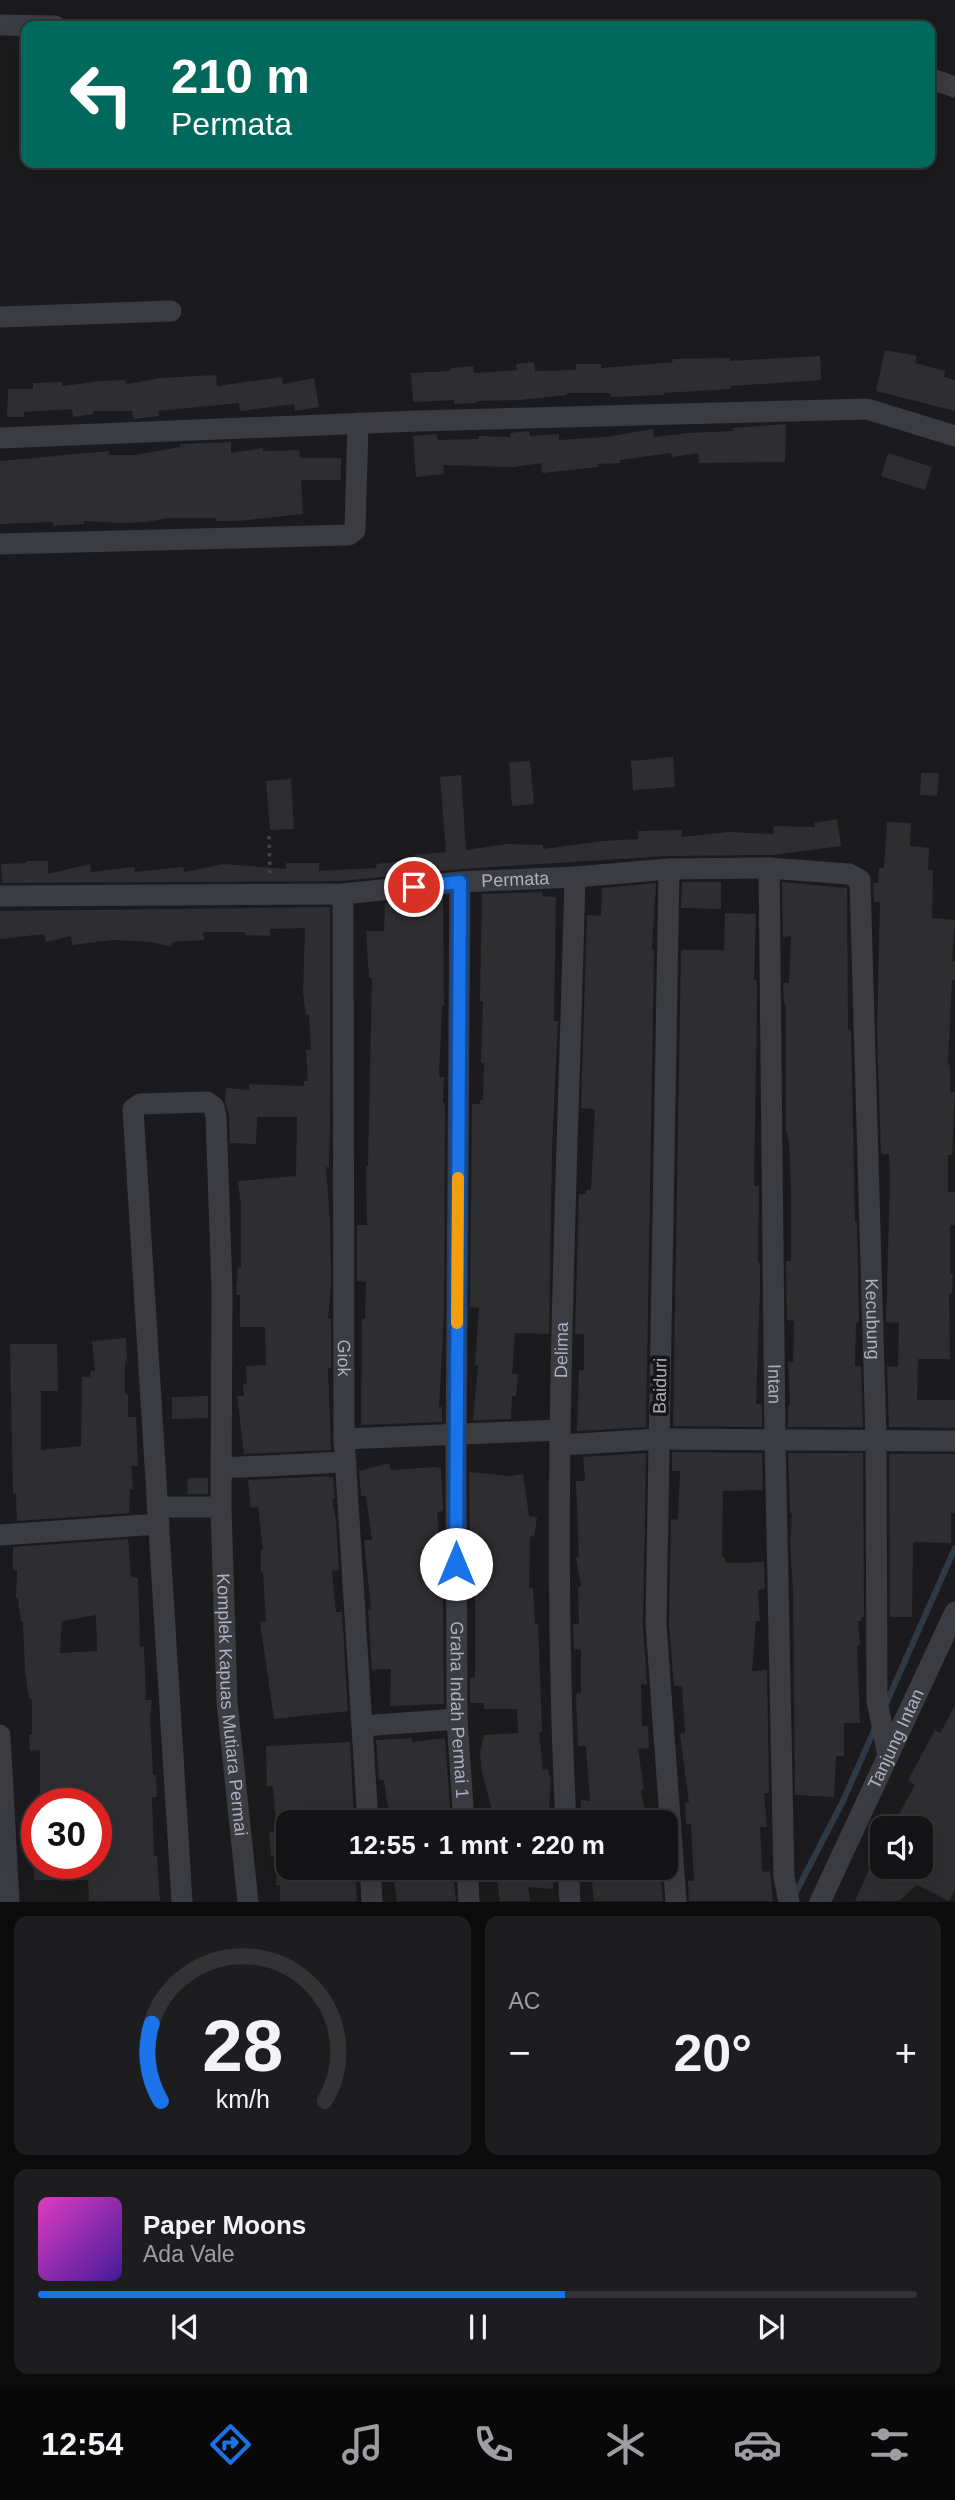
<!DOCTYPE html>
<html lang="id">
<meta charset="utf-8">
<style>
:root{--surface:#141416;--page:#1d1d1f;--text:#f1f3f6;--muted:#9d9ea1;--line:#333335;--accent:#1a73e8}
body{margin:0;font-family:Arial,sans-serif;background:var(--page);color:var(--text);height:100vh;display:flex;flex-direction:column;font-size:26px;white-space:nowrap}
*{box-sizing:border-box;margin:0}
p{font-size:23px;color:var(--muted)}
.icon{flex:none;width:38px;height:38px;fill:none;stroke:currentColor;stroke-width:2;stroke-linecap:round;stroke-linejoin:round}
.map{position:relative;height:1902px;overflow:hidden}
.panel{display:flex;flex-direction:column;gap:14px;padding:14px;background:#0b0b0c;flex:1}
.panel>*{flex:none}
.banner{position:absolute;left:21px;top:21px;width:914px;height:147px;border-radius:14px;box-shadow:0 7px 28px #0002,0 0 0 2px var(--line);background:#00695c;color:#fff;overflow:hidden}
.tools{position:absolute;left:870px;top:1816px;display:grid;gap:14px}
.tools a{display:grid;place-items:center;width:63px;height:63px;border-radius:14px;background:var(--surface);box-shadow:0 7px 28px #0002,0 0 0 2px var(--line);font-size:35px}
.speed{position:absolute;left:21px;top:1788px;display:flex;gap:14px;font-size:35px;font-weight:700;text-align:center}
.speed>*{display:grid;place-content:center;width:91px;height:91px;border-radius:50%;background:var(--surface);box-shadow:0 7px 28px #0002,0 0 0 2px var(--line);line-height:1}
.speed .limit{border:10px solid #d22;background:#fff;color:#111}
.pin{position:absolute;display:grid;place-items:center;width:60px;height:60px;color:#fff;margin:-30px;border:4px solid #fff;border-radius:50%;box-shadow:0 2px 7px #0007}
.me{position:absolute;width:77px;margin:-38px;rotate:0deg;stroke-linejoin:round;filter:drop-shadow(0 0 5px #0008)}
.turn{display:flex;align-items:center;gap:24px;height:147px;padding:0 35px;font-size:32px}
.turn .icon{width:91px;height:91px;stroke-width:2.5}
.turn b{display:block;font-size:49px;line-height:60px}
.big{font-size:52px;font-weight:700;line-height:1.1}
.panel .widget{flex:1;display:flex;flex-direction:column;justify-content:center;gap:10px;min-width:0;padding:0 24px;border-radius:14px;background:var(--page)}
.panel .dial{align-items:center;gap:0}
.dial svg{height:182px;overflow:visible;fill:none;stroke:var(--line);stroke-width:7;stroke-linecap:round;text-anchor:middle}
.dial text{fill:var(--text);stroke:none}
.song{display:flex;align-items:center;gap:21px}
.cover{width:84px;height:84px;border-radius:10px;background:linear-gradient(135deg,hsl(310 70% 55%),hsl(260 70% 35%))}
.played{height:7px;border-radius:4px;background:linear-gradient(90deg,var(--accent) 60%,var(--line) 60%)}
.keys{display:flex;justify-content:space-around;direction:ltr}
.heat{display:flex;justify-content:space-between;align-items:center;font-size:38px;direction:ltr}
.panel .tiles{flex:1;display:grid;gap:14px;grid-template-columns:1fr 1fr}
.widget:last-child{grid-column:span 2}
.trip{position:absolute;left:276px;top:1810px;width:402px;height:70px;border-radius:14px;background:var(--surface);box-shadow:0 7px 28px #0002,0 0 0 2px var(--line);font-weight:700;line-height:70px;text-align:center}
.dock{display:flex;height:112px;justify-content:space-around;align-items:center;background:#080809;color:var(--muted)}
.dock .icon{width:49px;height:49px}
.dock .on{color:var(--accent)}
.dock b{font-size:32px;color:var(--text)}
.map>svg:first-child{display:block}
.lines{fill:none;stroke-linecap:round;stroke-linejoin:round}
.stream{stroke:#2f3943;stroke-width:6}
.building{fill:#2e2e31;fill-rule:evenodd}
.path{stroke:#41434a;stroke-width:3.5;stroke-dasharray:3.5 5;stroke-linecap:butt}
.minor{stroke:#3b3c42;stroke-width:21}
.route-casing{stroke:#114b97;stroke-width:18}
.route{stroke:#1a73e8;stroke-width:12}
.slow{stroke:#f59e0b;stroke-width:12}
.labels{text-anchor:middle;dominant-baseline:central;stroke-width:7;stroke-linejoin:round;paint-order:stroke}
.street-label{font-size:18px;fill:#adb0bd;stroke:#161618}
</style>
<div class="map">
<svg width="955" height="1902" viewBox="0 0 955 1902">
<rect width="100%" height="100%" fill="#1b1b1d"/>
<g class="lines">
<path class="stream" d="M 885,1706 L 955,1548
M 794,1896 L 843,1801 L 876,1726"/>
</g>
<path class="building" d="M 885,350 L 917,356 L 915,363 L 945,371 L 944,377 L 955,380 L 955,411 L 876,391 Z
M 820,356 L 821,380 L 731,386 L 731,389 L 664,393 L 664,395 L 611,397 L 610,393 L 567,393 L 567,395 L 520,400 L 476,401 L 476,403 L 454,404 L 454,400 L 413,402 L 411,373 L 451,371 L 451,368 L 473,366 L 474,373 L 517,370 L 516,364 L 534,362 L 535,371 L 576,370 L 576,364 L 601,364 L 601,368 L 673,362 L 672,359 L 730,358 L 730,361 Z
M 216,375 L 217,386 L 282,377 L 283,384 L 314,378 L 319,407 L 295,411 L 294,404 L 240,411 L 239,403 L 158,411 L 159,416 L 133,419 L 132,411 L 93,411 L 93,414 L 73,417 L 72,409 L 24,412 L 24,417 L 7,417 L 8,389 L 33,389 L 33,383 L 62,382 L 62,386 L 101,381 L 125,380 L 126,384 L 161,378 Z
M 786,424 L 785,462 L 699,463 L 698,453 L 672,457 L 671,453 L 620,460 L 620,463 L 597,464 L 598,467 L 542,473 L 541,463 L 513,467 L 443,465 L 444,474 L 416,477 L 413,436 L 437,434 L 438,440 L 478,439 L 479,436 L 511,437 L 510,433 L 529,431 L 530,436 L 559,434 L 559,440 L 605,437 L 653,429 L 654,437 L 688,433 L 733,431 L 733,428 Z
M 231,442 L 231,453 L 263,448 L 263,451 L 299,450 L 300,458 L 341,458 L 341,480 L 301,480 L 303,514 L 238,521 L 216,521 L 216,518 L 168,518 L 147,522 L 119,523 L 84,521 L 84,524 L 53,526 L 53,522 L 0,524 L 0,461 L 109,451 L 109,455 L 135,455 L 180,447 L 180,444 Z
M 888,453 L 932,467 L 925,490 L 881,476 Z
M 673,757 L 675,787 L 633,790 L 631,761 Z
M 530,761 L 534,804 L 512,806 L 509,762 Z
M 921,773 L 939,773 L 937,796 L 920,795 Z
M 461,775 L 466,850 L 507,844 L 543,845 L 543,849 L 603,841 L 638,839 L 638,831 L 682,830 L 682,837 L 728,832 L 773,834 L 774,826 L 815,827 L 814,823 L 837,819 L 841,846 L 773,855 L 668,856 L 459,869 L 342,881 L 2,883 L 1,864 L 26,863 L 26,861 L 48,861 L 48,874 L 90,864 L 91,872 L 134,867 L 135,872 L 183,867 L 184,872 L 224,864 L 286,869 L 286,863 L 319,863 L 319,871 L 377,868 L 376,864 L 415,860 L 414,855 L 446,852 L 440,777 Z
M 291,779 L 294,829 L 270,830 L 266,781 Z
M 887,822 L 911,823 L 910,846 L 929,848 L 928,870 L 933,870 L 932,918 L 955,920 L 952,961 L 955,961 L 955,980 L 952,980 L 948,1065 L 950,1065 L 950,1092 L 955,1092 L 952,1155 L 948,1155 L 948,1192 L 955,1192 L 955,1225 L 950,1225 L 950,1274 L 953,1274 L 952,1293 L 949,1293 L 950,1359 L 918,1359 L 917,1400 L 955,1400 L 955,1428 L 889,1427 L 887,1366 L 898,1367 L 899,1323 L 886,1322 L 890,1179 L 889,1154 L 881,1154 L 877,1030 L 880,902 L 874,902 L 873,883 L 878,883 L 879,868 L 884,868 Z
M 682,882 L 721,882 L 721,909 L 681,908 Z
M 782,882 L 847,888 L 848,1030 L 851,1030 L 855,1222 L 857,1222 L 859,1322 L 856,1323 L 855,1366 L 861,1366 L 863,1427 L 788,1427 L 788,1405 L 790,1405 L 788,1362 L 793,1362 L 794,1321 L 787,1320 L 786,1261 L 791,1261 L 791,1187 L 789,1142 L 786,1130 L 786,1004 L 784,1004 L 783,983 L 789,983 L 791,936 L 783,937 Z
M 656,883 L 652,949 L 654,949 L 646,1427 L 577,1431 L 579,1370 L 584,1370 L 584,1334 L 575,1334 L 579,1194 L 586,1194 L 586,1190 L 591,1190 L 595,1109 L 581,1108 L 587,915 L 601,916 L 602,888 Z
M 542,892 L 542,896 L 556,897 L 554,1021 L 558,1021 L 552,1150 L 549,1334 L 515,1333 L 512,1374 L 518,1374 L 516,1396 L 512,1396 L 511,1419 L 473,1420 L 478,1365 L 475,1365 L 479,1308 L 470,1307 L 472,1104 L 480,1104 L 480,1100 L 483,1100 L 484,1063 L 481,1063 L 483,1001 L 480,1001 L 482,894 Z
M 443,897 L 444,1006 L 442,1006 L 439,1077 L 444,1077 L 443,1103 L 445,1103 L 444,1314 L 439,1407 L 442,1407 L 442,1422 L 361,1425 L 362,1319 L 365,1319 L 366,1282 L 357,1281 L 357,1225 L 367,1225 L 366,1166 L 368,1166 L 372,978 L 369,978 L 366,931 L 384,931 L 385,903 Z
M 330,907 L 330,1121 L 329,1167 L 326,1167 L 330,1223 L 331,1284 L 328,1319 L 331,1319 L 331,1368 L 328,1368 L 331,1450 L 244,1454 L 237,1396 L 244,1396 L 243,1384 L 247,1384 L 246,1366 L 266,1365 L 265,1327 L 240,1327 L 240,1295 L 236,1295 L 238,1267 L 241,1268 L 241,1206 L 238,1181 L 296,1176 L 297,1117 L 257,1117 L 256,1144 L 230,1143 L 229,1115 L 225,1101 L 226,1088 L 249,1090 L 249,1084 L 304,1086 L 304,1081 L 308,1081 L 306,1050 L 311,1050 L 309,1015 L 306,1015 L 303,992 L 305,928 L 270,929 L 270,936 L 245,935 L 245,932 L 203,932 L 204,940 L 172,942 L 171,947 L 152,942 L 113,940 L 72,945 L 71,936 L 46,942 L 44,934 L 0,939 L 0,911 Z
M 725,913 L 756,914 L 754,980 L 757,980 L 757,1004 L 754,1186 L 759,1186 L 758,1263 L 760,1263 L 760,1288 L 756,1404 L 762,1404 L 762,1427 L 673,1426 L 681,950 L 724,950 Z
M 126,1338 L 127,1361 L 125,1361 L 125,1394 L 128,1394 L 128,1417 L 136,1417 L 138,1466 L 131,1466 L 133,1489 L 130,1489 L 129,1513 L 17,1521 L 16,1494 L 13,1494 L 10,1344 L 57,1344 L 58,1391 L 41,1391 L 41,1450 L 81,1446 L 82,1377 L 90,1377 L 91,1370 L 95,1371 L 92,1341 Z
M 208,1396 L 208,1418 L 172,1419 L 172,1397 Z
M 672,1452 L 762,1453 L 763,1490 L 723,1491 L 722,1557 L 725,1557 L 725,1563 L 764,1562 L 765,1589 L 758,1590 L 760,1621 L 756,1621 L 752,1671 L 767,1670 L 769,1793 L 764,1793 L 767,1827 L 760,1827 L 762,1872 L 770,1871 L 773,1901 L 689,1901 L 688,1881 L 694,1881 L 691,1824 L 686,1824 L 685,1803 L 689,1803 L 680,1734 L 685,1733 L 682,1687 L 674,1686 L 669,1624 L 671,1519 L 678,1520 L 680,1471 L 672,1471 Z
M 646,1453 L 643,1624 L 647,1685 L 641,1684 L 642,1726 L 648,1726 L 649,1748 L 638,1749 L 644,1789 L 641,1790 L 647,1822 L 580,1822 L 581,1800 L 590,1801 L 586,1746 L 578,1746 L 577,1724 L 576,1694 L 581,1693 L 581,1650 L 574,1649 L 573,1624 L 579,1624 L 578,1587 L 581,1587 L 576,1557 L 579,1557 L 576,1481 L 585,1481 L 583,1457 Z
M 788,1453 L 863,1453 L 864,1617 L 861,1617 L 861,1621 L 858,1621 L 860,1645 L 857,1645 L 860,1723 L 844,1723 L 844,1756 L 836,1756 L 834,1797 L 795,1795 L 793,1589 L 790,1543 L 792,1513 L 790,1513 Z
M 889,1454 L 955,1454 L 955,1513 L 951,1513 L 951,1543 L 913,1542 L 912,1617 L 890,1617 Z
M 389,1463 L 391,1470 L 437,1467 L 441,1469 L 443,1511 L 437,1512 L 443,1576 L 444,1704 L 390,1706 L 391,1669 L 372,1670 L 368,1610 L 371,1610 L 364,1540 L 372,1540 L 366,1496 L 361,1496 L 359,1471 Z
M 469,1472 L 510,1476 L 523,1474 L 529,1516 L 537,1517 L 534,1537 L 530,1536 L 529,1588 L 533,1588 L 535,1624 L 538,1623 L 542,1732 L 539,1732 L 543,1770 L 548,1769 L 551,1780 L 548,1822 L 495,1822 L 482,1772 L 480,1753 L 484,1735 L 518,1733 L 517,1709 L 484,1709 L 484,1703 L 470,1703 L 470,1678 L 475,1677 L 475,1539 L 470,1539 Z
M 330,1476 L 330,1478 L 333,1477 L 335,1499 L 332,1499 L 336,1521 L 339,1570 L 332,1571 L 336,1612 L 342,1612 L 348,1711 L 274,1719 L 260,1622 L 266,1621 L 263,1572 L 261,1573 L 261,1550 L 263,1550 L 258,1507 L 251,1508 L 248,1480 Z
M 188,1478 L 208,1478 L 208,1494 L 187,1494 Z
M 128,1539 L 131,1577 L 138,1578 L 140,1647 L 144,1646 L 146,1700 L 152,1700 L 150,1720 L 153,1775 L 156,1775 L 157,1797 L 152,1797 L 154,1856 L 157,1856 L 160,1901 L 89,1901 L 88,1880 L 34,1880 L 34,1864 L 104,1864 L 101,1804 L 40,1804 L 40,1750 L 30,1751 L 29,1735 L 32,1734 L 32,1699 L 29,1699 L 25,1671 L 23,1621 L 21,1622 L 18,1598 L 16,1598 L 17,1570 L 13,1570 L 13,1547 ZM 96,1615 L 97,1651 L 60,1653 L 62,1621 Z
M 955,1706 L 955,1890 L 949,1901 L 917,1885 L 899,1901 L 855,1901 L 870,1867 L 920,1867 L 920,1829 L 891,1829 L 915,1785 L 908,1780 L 935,1730 L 940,1733 Z
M 412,1738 L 412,1742 L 445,1738 L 451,1822 L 390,1822 L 384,1780 L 379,1780 L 376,1740 Z
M 350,1742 L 354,1820 L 276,1823 L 273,1786 L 267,1786 L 266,1746 Z
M 289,1830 L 289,1855 L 271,1856 L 269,1832 Z
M 277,1867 L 355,1868 L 357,1901 L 280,1901 L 280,1885 L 276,1885 Z
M 392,1867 L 452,1867 L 456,1901 L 397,1901 Z
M 495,1867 L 554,1867 L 553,1889 L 528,1887 L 530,1901 L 500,1901 Z
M 633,1867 L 657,1867 L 659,1882 L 661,1882 L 663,1901 L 594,1901 L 592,1882 L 635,1878 Z"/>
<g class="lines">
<path class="path" d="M 269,836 L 270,875"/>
<g class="minor">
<path d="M 0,25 L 55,26"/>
<path d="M 929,78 L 955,87"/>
<path d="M 0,317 L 171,311"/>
<path d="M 0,438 L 418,421 L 867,409 L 955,436"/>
<path d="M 0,544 L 349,535 L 355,530 L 358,423"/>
<path id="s1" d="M 769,868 L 775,1439 L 784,1877 L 789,1902"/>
<path d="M 669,869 L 656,1624 L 676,1902"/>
<path id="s2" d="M 460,882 L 456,1460 L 457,1719 L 464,1822"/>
<path id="s3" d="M 343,894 L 344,1439 L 368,1822"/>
<path id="s4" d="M 0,896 L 343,894 L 460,882 L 575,877 L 669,869 L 769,868 L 849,874 L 860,880 L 876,1440 L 877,1701 L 888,1756"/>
<path d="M 344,1439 L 560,1430"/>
<path d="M 561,1445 L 659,1439 L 955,1441"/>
<path d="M 221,1468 L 346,1462"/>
<path d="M 159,1507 L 221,1507"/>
<path d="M 0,1535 L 159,1524"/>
<path d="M 363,1726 L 457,1719"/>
<path d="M 0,1735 L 9,1902"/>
<path id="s5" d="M 566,1822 C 550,1507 567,1192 575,877"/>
<path d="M 370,1867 L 372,1902"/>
<path d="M 467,1867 L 469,1902"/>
<path d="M 568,1867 L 570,1902"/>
<path id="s6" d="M 182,1902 L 133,1109 L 140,1104 L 207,1102 L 214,1107 L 216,1117 L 222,1289 L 221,1507 L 227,1702 L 248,1902"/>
<path id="s7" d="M 820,1902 L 955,1612"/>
</g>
</g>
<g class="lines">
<g class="route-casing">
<path id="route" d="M 414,887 L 460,882 L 456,1564"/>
</g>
<use href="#route" class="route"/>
<path class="slow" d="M 457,1323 L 458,1178"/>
</g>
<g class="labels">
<g class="street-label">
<text stroke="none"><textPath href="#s4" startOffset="516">Permata</textPath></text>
<text stroke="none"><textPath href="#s4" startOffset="1302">Kecubung</textPath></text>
<text stroke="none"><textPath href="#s5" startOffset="472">Delima</textPath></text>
<text stroke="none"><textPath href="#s3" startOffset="464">Giok</textPath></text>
<text stroke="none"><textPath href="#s1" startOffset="516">Intan</textPath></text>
<text transform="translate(660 1386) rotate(-89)">Baiduri</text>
<text stroke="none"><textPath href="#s6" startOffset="1477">Komplek Kapuas Mutiara Permai</textPath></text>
<text stroke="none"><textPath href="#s2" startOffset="828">Graha Indah Permai 1</textPath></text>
<text stroke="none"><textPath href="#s7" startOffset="180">Tanjung Intan</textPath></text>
</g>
</g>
</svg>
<div class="tools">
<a><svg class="icon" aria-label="sound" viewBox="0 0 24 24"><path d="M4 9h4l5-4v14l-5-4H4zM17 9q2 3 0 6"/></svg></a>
</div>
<div class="speed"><div class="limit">30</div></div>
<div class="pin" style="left:414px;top:887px;background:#d93025"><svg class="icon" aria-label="arrive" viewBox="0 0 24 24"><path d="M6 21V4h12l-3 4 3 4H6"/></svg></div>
<svg class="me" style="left:456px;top:1564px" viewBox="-20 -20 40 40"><circle r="19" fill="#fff"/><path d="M0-13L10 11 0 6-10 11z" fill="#1a73e8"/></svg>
<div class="trip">12:55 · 1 mnt · 220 m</div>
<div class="banner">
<div class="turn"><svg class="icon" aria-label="left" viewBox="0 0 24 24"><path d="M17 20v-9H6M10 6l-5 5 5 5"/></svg><div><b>210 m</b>Permata</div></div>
</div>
</div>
<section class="panel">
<div class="tiles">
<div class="widget dial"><svg viewBox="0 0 100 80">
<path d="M14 69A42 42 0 1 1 86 69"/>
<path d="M14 69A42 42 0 0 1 10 35" stroke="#1a73e8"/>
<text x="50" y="56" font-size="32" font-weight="700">28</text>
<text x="50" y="72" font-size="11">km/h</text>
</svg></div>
<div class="widget"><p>AC</p>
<div class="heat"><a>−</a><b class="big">20°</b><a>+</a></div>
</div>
<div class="widget">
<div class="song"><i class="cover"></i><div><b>Paper Moons</b><p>Ada Vale</p></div></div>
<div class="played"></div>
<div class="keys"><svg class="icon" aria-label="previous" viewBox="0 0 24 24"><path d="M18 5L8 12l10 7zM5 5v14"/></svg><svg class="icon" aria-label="pause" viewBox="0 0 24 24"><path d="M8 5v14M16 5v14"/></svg><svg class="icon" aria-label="next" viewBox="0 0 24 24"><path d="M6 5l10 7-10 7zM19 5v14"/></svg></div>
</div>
</div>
</section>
<nav class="dock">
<b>12:54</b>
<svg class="icon on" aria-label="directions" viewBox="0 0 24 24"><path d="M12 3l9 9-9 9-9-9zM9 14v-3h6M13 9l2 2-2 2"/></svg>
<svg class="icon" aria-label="music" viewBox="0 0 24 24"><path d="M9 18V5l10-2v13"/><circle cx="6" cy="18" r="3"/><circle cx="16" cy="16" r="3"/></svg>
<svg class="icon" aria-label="phone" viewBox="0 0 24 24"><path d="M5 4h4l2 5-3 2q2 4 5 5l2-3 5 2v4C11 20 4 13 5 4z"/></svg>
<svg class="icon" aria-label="climate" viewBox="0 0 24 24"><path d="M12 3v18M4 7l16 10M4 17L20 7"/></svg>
<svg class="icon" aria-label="car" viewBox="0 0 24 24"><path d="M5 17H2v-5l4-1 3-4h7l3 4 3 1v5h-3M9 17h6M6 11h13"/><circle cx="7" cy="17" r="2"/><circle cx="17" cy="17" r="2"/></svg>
<svg class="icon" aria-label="filters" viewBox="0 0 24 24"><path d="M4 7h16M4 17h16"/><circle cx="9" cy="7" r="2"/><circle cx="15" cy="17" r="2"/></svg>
</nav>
